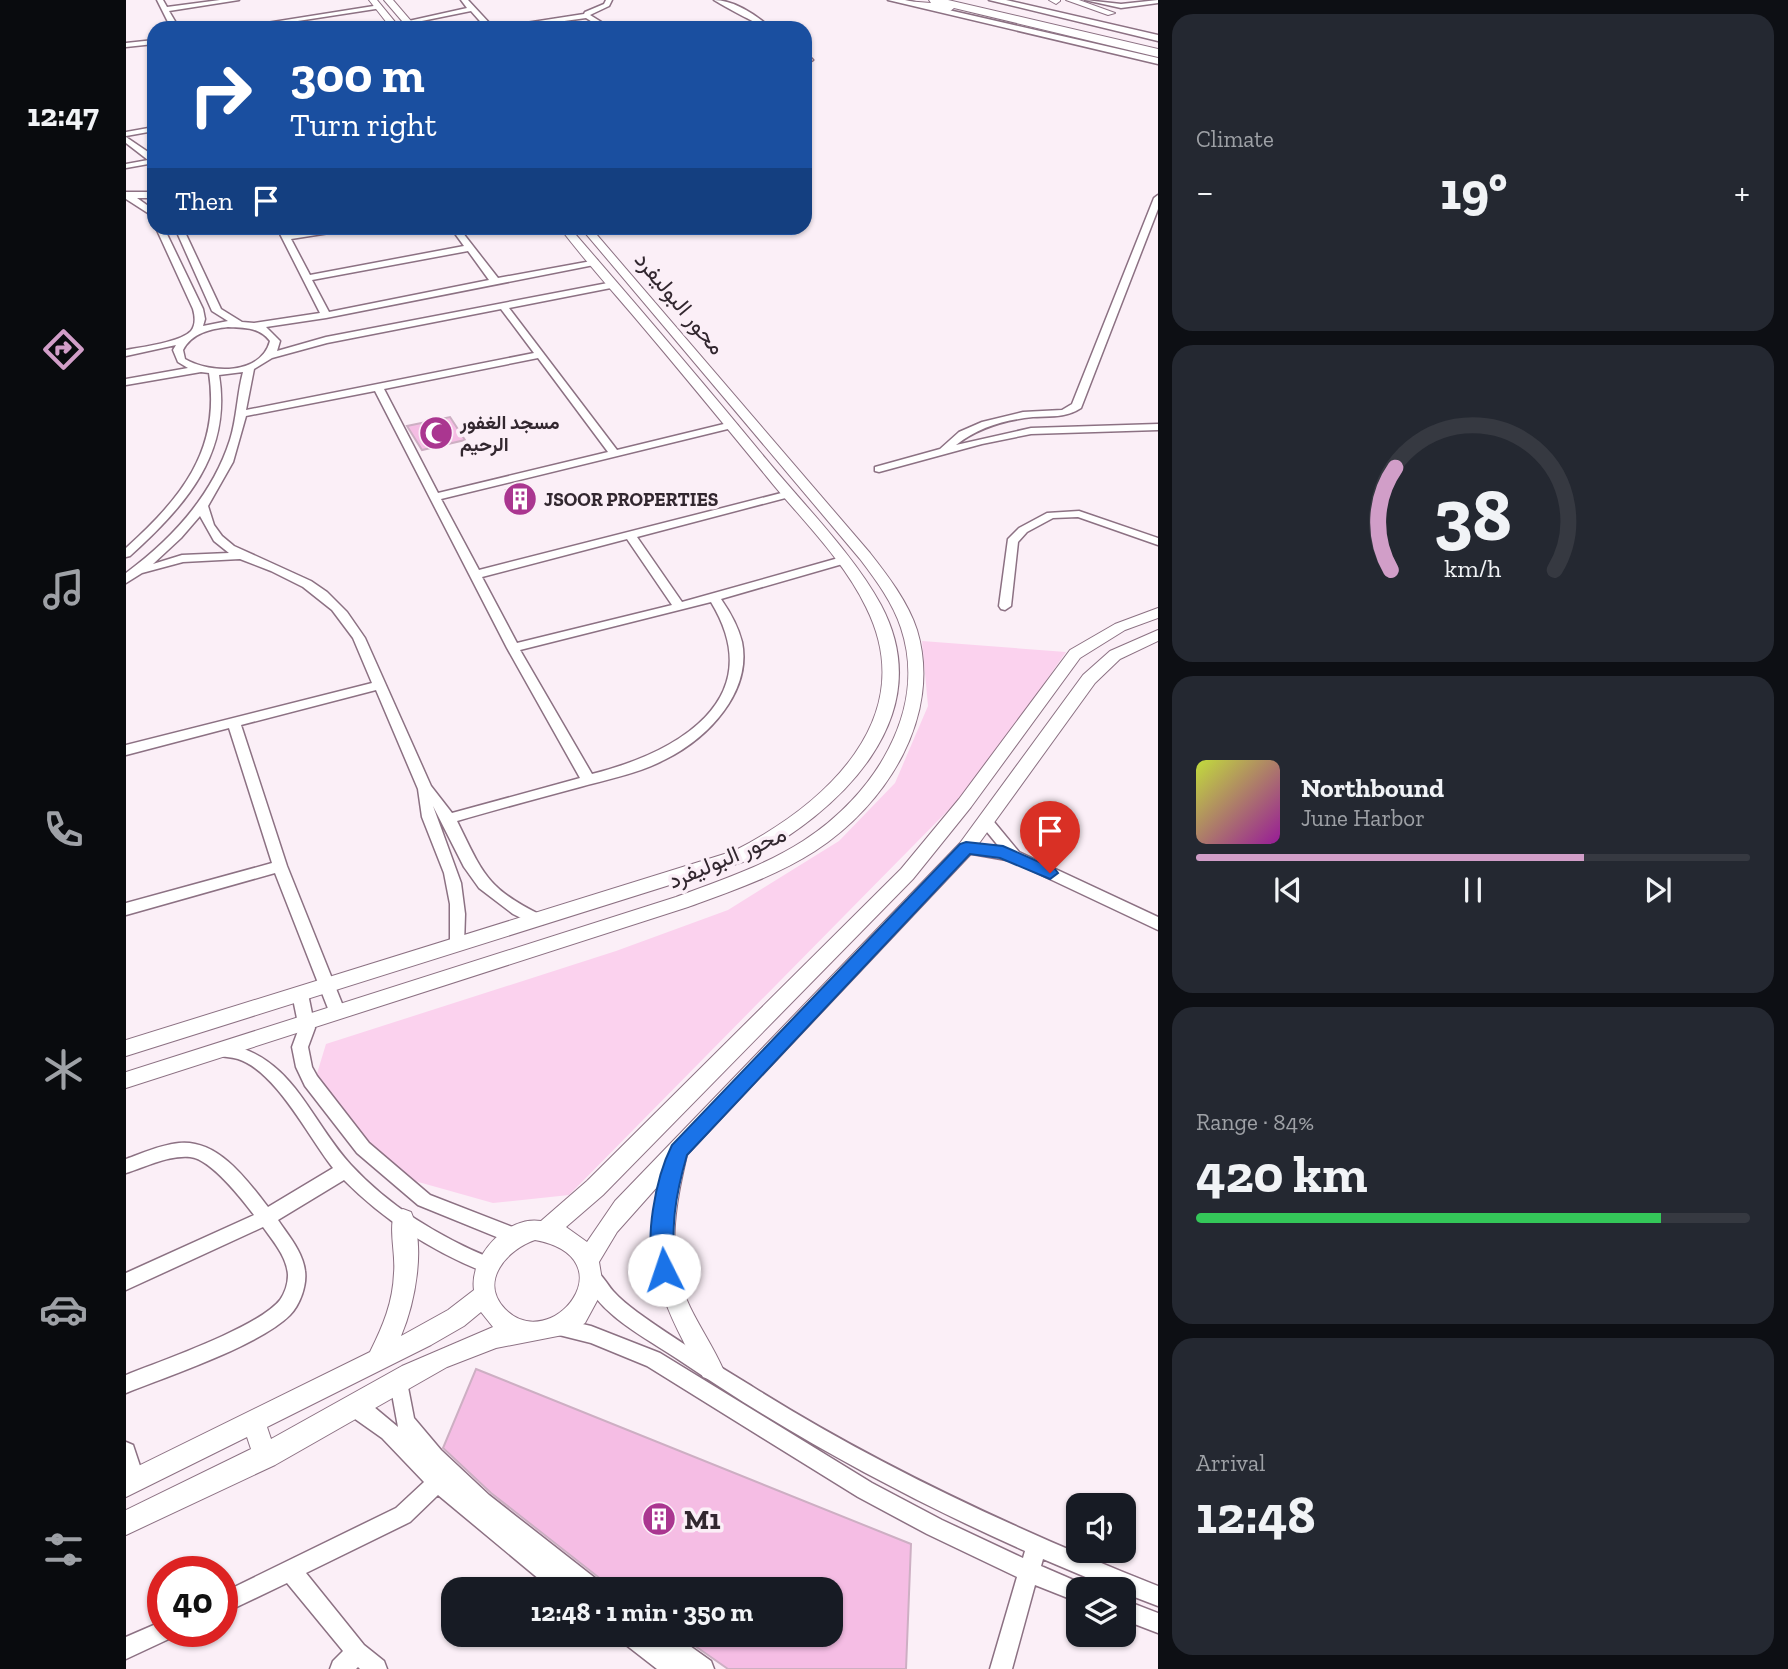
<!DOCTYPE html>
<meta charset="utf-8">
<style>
:root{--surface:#171b24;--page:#242831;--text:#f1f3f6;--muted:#9ea1a6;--line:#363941;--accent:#d19ec8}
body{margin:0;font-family:"Zilla Slab",Vazirmatn,serif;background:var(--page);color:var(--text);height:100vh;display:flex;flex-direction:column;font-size:26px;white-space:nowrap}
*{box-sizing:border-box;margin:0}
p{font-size:23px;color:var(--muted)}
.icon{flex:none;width:38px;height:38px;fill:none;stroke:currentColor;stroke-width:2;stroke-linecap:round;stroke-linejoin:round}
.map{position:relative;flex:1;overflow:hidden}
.side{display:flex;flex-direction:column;gap:14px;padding:14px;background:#0d0f14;width:630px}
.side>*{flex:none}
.guide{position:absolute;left:21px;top:21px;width:665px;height:214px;border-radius:21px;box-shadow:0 2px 5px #0004;background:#1a4fa0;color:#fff;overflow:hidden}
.tools{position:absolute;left:940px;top:1493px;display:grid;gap:14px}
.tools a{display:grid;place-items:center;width:70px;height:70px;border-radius:14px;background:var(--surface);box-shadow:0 2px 5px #0004;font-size:35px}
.speed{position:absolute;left:21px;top:1556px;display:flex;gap:14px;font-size:35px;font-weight:700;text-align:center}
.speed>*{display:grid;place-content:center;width:91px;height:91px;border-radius:50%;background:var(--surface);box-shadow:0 2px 5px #0004;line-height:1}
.speed .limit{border:10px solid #d22;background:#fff;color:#111}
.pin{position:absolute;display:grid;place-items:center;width:60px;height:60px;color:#fff;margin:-72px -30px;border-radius:50% 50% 50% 0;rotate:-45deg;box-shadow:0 0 7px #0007}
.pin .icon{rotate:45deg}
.me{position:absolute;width:77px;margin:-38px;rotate:356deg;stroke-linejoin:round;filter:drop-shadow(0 0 5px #0008)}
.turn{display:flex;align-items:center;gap:24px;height:147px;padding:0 28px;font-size:32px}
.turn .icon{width:91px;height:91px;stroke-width:2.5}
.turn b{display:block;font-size:49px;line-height:60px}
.then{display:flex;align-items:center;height:66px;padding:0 28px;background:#0003;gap:14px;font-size:26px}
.big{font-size:52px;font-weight:800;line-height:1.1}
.side .widget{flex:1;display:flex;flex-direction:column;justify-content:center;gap:10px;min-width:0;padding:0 24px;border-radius:21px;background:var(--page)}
.side .dial{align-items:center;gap:0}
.dial svg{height:182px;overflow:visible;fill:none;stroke:var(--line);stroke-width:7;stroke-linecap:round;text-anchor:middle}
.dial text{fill:var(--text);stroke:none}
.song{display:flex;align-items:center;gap:21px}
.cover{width:84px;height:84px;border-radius:10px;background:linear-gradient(135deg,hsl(70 70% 55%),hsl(300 70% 35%))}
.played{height:7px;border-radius:4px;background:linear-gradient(90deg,var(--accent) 70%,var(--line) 70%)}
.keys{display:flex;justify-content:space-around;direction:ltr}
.heat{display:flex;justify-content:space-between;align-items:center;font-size:38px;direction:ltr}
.charge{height:10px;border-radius:5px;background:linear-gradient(90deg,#34c759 84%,var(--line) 0)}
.trip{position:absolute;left:315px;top:1577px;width:402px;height:70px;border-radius:21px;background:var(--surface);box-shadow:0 2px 5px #0004;font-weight:800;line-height:70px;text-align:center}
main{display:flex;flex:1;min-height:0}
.tab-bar{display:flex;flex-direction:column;width:126px;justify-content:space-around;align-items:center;background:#090b0e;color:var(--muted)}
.tab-bar .icon{width:49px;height:49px}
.tab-bar .active{color:var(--accent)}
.tab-bar b{font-size:32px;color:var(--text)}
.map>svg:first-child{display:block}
.green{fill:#fbd2ee}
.building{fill:#f5bde4;stroke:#cdafc3;stroke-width:2}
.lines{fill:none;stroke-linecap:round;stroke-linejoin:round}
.minor-casing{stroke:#8c7183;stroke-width:3}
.tertiary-casing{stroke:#8c7183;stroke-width:2}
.secondary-casing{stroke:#8c7183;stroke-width:3}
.trunk-casing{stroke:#8c7183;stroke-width:2}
.minor{fill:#fff;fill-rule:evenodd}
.tertiary{fill:#fff;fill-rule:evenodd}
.secondary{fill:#fff;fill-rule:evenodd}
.trunk{fill:#fff;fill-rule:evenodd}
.route{fill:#1a73e8;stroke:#114b97;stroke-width:2}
.labels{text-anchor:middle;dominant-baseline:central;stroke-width:7;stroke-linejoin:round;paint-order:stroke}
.far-poi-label{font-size:19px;font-weight:bold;fill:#32272f;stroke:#fbeff7;text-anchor:start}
.street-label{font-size:23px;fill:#32272f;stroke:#fbeff7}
.near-poi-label{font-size:28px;font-weight:bold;fill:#32272f;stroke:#fbeff7;text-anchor:start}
</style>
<main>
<nav class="tab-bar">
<b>12:47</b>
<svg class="icon active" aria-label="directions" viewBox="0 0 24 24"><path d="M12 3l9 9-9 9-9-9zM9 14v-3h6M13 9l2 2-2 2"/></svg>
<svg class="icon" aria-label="music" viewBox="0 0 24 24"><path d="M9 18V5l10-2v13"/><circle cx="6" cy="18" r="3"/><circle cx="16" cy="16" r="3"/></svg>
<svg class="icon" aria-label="phone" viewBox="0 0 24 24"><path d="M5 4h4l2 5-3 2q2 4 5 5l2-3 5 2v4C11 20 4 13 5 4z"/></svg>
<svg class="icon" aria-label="climate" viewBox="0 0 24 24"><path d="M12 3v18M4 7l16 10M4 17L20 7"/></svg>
<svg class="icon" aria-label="car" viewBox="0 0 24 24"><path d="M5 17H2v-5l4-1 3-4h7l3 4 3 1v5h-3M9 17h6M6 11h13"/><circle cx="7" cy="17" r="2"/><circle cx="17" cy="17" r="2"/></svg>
<svg class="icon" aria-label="filters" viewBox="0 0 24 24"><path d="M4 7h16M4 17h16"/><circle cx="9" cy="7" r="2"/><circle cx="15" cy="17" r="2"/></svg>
</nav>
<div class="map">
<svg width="1032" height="1669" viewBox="0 0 1032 1669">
<rect width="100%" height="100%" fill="#fbeff7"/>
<path class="green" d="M 796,641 L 940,652 L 849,783 L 443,1195 L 367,1203 L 264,1174 L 186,1090 L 200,1044 L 490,951 L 602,910 L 713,841 L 769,783 L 802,706 Z"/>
<path class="building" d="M 324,417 L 339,440 L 296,450 L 281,426 Z
M 395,486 L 408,506 L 393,509 L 380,490 Z
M 350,1369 L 785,1544 L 780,1669 L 602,1669 L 552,1634 L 705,1634 L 705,1589 L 479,1589 L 476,1580 L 365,1493 L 317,1448 Z"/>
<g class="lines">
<g class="minor-casing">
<path id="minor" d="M 31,0 L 37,0 L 41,7 L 94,0 L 113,0 L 43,11 L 53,28 L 45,28 Z
M 335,0 L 342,0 L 368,28 L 360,28 L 345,11 L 281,24 L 278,22 L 341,8 Z
M 480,0 L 486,0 L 483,6 L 464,15 L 485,28 L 476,28 L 460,18 L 388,28 L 368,28 L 458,14 L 459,12 L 478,4 Z
M 588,0 C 608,0 630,15 645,28 C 637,28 596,5 588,0 Z
M 959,0 L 995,4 L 1032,0 L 1032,3 L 995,8 Z
M 254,5 L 256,8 L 127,28 L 109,28 Z
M 28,40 L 28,44 L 0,47 L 0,43 Z
M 679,52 L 687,60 L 679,65 Z
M 28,127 L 28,131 L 0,136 L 0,132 Z
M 0,137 L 28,156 L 28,163 L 0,168 L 0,164 L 22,160 L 0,143 Z
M 0,192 L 28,192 L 28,198 L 11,198 L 28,210 L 28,217 L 0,199 Z
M 1032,195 L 1032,209 L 955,408 C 940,418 924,416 907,417 C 879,420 853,427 830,445 L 905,428 L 1032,424 L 1032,430 L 905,434 L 856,444 L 753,472 L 749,471 L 749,467 L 814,449 L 833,432 L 856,422 L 897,412 L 936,410 L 946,404 L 1028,198 Z
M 30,228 L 38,228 L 77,309 L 79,319 L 77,326 L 102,321 L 86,311 L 49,228 L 57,228 L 95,309 L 116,322 L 128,323 L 194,313 L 151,228 L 159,228 L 163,234 L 203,228 L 220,228 L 216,231 L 165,239 L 184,275 L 338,246 L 325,228 L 333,228 L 372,278 L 471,260 L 471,264 L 468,265 L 200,318 L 140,327 L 154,341 L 151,351 L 200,337 L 487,282 L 490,283 L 490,287 L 383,308 L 491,450 L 606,422 L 611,425 L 610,427 L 315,499 L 353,570 L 663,491 L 669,494 L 667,496 L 511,537 L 556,602 L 716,557 L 722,561 L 720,563 L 595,599 C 604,612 612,626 616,642 C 626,692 582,738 540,759 C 514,773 483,779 454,787 C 413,798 372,809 331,821 C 357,874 361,889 417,916 L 419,920 L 417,924 L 407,924 L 387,914 L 353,888 L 338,867 L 307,806 L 335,883 L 339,914 L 338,945 L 336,949 L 326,949 L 324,945 L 324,904 L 318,873 L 296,817 L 292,789 L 250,690 L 115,725 L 161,866 L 219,1011 L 216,1015 L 211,1017 L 206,1015 L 203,1011 L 149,873 L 0,915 L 0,903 L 146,863 L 103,728 L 0,755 L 0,745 L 246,683 L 227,638 L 206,610 L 177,587 L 145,571 L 114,559 L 57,562 L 16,573 L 0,583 L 0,573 C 46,539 86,496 104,440 C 111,418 111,394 117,372 L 93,375 C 106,454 59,506 4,556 L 0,557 L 0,548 C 54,499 95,451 83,373 L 75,372 L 0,385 L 0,379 L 62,368 L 52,362 L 47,350 L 50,345 L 0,356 L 0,350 C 16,347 55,342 65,331 C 70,325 69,316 67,309 ZM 342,251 L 363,280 L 203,312 L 186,280 ZM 375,309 L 408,353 L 120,410 L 128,369 L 146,358 L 201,343 ZM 102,327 C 119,328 133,327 144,341 C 135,375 85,374 59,359 L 57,350 C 66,333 84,329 102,327 ZM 412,358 L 482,452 L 312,493 L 258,389 ZM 249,391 L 381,648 L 454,778 L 326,813 L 305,786 L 239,638 L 221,612 L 201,592 L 185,581 L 108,546 L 96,536 L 88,525 L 82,506 L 107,462 L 120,416 ZM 74,516 L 88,541 L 103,553 L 56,555 L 27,564 L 55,538 ZM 501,539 L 546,605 L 391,643 L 356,577 ZM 585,602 C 645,701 549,753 466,774 L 394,650 Z
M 953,511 L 1032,538 L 1032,545 L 952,517 L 927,518 L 901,532 L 892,542 L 885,606 L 879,610 L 875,609 L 873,606 L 882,539 L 893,528 L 921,513 Z
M 859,816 L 864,817 L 893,852 L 1032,917 L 1032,930 L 886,861 L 835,852 L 833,848 L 835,844 L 840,843 L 874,848 L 852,821 Z
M 174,988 L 179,990 L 182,994 L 189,1028 L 182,1047 L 186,1067 L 191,1076 L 243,1143 L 304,1195 L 394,1230 L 397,1236 L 394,1242 L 388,1244 L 292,1205 L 231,1153 L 179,1086 L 170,1067 L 166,1047 L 173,1028 L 166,994 L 169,990 Z
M 96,1043 C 167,1055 182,1118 225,1165 C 264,1207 315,1238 367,1259 L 370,1265 L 367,1271 L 361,1273 C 307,1252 259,1221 218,1180 L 152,1220 C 162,1235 177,1252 179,1271 C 181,1285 174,1305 164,1315 C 133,1346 42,1376 0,1393 L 0,1375 C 35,1361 133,1327 154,1300 C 159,1293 162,1283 162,1275 C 161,1257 147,1241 137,1227 L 0,1290 L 0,1273 L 128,1215 C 115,1198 85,1159 64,1157 C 42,1155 20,1167 0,1173 L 0,1159 C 17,1153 34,1145 53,1143 C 92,1139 121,1180 142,1207 L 207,1168 C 183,1138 150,1071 112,1059 C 105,1057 97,1057 90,1055 L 88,1050 L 90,1045 Z
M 466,1269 C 476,1273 480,1283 487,1291 C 494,1299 503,1306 511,1312 C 548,1339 588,1363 627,1387 C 754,1467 893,1531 1032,1586 L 1032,1606 L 998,1593 L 998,1589 L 988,1589 L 917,1559 L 915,1566 L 959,1585 L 961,1589 L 952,1589 L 952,1602 L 909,1585 L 886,1669 L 864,1669 L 891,1577 L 801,1534 L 732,1497 L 521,1366 L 465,1343 L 425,1333 L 422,1327 L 425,1321 L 431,1318 L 465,1326 L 534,1353 L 746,1483 L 816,1520 L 897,1558 L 899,1551 C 778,1497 662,1434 553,1360 C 519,1337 474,1316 457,1277 L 460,1271 Z
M 273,1374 L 280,1377 L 288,1418 L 315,1450 L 363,1495 L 474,1582 L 477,1589 L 425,1589 L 312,1495 L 284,1522 L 180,1573 L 238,1645 L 258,1661 L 261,1669 L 234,1669 L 232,1667 L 230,1669 L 204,1669 L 207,1661 L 217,1651 L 161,1583 L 96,1614 L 96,1593 L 270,1508 L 298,1482 L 256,1438 L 222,1414 L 220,1407 L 222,1400 L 229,1398 L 248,1407 L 272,1427 L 264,1383 L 266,1377 Z
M 0,1442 L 7,1445 L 19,1481 L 16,1488 L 9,1491 L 2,1488 L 0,1483 Z
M 998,1600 L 1032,1613 L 1032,1633 L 998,1620 Z
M 37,1621 L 37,1631 L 48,1631 L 45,1638 L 0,1659 L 0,1637 Z
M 492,1634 L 547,1634 L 585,1661 L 588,1669 L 531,1669 L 495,1641 Z"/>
</g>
<g class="tertiary-casing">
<path id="tertiary" d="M 243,0 L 251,0 L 274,28 L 265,28 Z
M 258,0 L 267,0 L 291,28 L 282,28 Z
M 923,0 L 934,0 L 934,1 L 930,4 Z
M 940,0 L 953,0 L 989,13 L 982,15 Z
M 434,228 L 444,228 C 510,304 576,381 640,459 C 677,504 728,555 755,605 C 815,718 712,813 620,861 L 0,1056 L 0,1040 L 608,851 C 698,805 796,719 740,607 C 717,559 674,518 641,477 C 596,422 551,367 505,313 C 481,285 456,257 434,228 Z
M 455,228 L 465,228 L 744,553 C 762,576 782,602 791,630 C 817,716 760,805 689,851 C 650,876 606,891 562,907 L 0,1088 L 0,1072 L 550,897 C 593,881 638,866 677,841 C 746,797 803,712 775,628 C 767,603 750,580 734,559 Z
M 1032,608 L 1032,618 L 999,630 L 954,658 L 845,807 L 787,879 L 477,1195 L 440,1227 L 461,1242 L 489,1201 L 834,843 L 957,675 L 984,651 L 1032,630 L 1032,641 L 994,659 L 969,683 L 846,853 L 561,1155 C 549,1208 539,1255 564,1307 C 574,1328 588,1348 597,1369 L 593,1377 L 585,1380 L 577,1377 C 540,1312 515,1263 532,1186 L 491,1232 L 473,1262 L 476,1280 L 472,1299 L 459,1323 L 442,1334 L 370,1348 L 321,1367 L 149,1465 L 0,1535 L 0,1510 L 125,1449 L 121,1437 L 0,1497 L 0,1472 L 244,1352 C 257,1326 267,1302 268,1273 C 270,1254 262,1228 269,1212 L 277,1209 L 285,1212 C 300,1246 289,1303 275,1336 L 322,1310 L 348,1290 C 343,1257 381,1215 415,1221 L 461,1181 L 775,869 L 833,799 L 944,650 L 989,624 ZM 409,1240 C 504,1258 425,1356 379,1309 C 352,1281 382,1249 409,1240 ZM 355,1312 L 367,1327 L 276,1366 L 145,1439 L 141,1427 L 305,1345 L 338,1326 Z"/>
</g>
<g class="secondary-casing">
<path id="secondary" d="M 762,0 L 779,0 L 1032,58 L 1032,64 Z
M 863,0 L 880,0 L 1032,35 L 1032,41 Z"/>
</g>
<g class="trunk-casing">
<path id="trunk" d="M 766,0 L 805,3 L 803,0 L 822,0 L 1032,49 L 1032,57 L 828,8 L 823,12 Z"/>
</g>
<use href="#minor" class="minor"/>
<use href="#tertiary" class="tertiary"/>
<use href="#secondary" class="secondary"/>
<use href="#trunk" class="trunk"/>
</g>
<path class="route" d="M 840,842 L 877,846 L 929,869 L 932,873 L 924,879 L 874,858 L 844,854 L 561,1155 C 548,1200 546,1224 548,1270 L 545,1276 L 538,1279 L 531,1276 C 516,1243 530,1177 546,1145 L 834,844 Z"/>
<defs>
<g id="mosque-disc" transform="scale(1.75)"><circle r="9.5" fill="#aa3690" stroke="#fbeff7"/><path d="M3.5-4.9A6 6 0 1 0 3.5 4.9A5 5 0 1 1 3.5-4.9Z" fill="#fff"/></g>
<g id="building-disc" transform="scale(1.75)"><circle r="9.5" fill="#aa3690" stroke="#fbeff7"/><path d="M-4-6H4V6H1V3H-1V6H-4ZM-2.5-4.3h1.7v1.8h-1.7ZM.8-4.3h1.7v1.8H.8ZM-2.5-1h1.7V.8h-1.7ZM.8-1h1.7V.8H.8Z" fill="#fff"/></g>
</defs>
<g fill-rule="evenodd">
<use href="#mosque-disc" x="310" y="433"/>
<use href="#building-disc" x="394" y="499"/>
<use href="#building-disc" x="533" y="1519"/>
</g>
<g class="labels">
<g class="far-poi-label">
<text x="334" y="422">مسجد الغفور<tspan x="334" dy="22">الرحيم</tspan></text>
<text x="418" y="499">JSOOR PROPERTIES</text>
</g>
<g class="street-label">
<text transform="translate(554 303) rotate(50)">محور البوليفرد</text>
<text transform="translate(601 857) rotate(-23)">محور البوليفرد</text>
</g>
<g class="near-poi-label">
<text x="558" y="1519">M1</text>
</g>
</g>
</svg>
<div class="tools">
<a><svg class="icon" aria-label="sound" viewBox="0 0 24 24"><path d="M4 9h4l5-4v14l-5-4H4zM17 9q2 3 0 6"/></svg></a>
<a><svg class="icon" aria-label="layers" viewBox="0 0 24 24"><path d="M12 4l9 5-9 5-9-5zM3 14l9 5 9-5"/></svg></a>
</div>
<div class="speed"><div class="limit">40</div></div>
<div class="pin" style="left:924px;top:873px;background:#d93025"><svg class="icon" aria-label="arrive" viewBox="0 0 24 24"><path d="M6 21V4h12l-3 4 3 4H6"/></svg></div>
<svg class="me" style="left:538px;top:1270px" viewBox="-20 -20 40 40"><circle r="19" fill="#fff"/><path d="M0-13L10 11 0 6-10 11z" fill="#1a73e8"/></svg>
<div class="trip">12:48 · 1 min · 350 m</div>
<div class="guide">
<div class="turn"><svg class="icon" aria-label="right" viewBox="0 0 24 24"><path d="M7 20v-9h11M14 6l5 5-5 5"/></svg><div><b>300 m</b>Turn right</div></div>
<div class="then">Then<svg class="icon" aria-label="arrive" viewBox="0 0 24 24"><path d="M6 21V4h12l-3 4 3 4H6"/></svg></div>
</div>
</div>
<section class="side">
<div class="widget"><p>Climate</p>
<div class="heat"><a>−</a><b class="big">19°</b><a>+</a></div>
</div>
<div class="widget dial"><svg viewBox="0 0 100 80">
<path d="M14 69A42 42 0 1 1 86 69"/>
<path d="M14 69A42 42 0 0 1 16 24" stroke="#d19ec8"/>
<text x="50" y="56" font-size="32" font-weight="700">38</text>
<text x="50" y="72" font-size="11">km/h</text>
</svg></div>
<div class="widget">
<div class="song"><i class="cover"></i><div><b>Northbound</b><p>June Harbor</p></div></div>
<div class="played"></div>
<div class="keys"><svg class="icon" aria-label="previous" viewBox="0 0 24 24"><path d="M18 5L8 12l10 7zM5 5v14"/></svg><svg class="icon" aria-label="pause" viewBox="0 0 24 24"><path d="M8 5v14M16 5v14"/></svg><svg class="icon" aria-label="next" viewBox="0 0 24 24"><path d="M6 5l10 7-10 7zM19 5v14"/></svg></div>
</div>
<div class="widget"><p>Range · 84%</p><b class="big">420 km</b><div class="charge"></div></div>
<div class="widget"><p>Arrival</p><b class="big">12:48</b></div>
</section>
</main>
